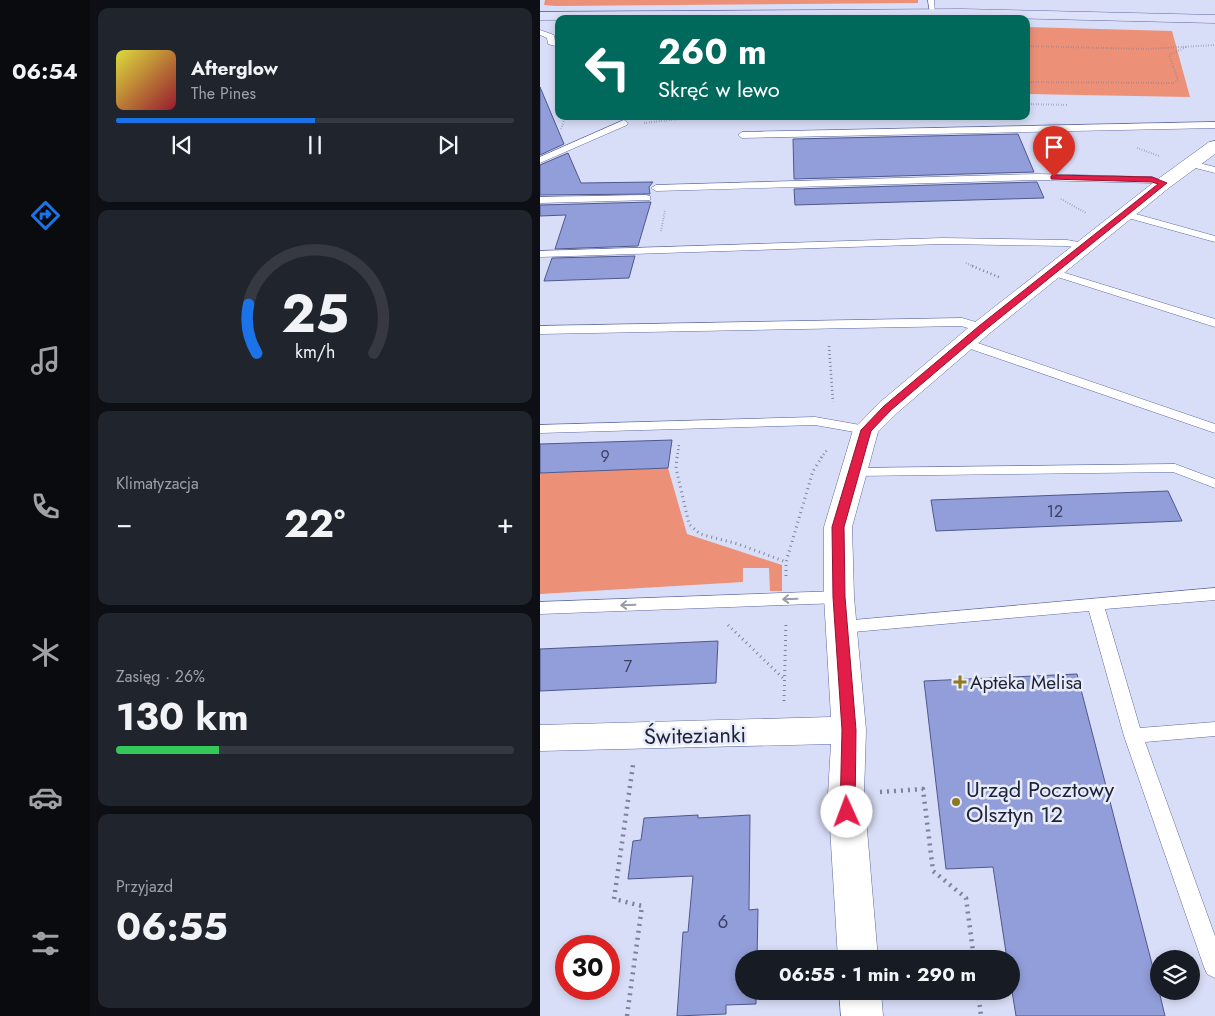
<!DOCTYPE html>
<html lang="pl">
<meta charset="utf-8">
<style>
:root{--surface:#171b24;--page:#20242c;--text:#f1f3f6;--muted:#9ea1a6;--line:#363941;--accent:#1a73e8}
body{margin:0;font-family:Jost,sans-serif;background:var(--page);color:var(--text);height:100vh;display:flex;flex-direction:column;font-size:19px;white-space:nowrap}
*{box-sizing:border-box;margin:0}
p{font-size:16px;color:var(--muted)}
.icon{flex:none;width:28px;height:28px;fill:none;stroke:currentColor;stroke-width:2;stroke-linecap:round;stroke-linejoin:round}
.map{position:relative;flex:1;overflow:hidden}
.sheet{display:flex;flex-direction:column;gap:8px;padding:8px;background:#0d0f14;width:450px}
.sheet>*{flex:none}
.hud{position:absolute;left:15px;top:15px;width:475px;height:105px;border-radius:10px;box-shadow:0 2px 8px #0003;background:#00695c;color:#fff;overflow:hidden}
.fabs{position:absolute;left:610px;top:950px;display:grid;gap:10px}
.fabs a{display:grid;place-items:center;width:50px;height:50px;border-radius:50%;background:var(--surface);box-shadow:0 2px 8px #0003;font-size:25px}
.speed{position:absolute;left:15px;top:935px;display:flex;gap:10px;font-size:25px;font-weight:700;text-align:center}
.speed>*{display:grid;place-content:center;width:65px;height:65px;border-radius:50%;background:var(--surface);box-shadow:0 2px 8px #0003;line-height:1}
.speed .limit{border:8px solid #d22;background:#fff;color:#111}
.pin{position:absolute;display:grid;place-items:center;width:42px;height:42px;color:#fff;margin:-51px -21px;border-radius:50% 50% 50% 0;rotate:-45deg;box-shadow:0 0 5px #0007}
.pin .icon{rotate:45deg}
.me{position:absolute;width:55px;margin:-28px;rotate:358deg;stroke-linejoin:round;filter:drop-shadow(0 0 4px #0008)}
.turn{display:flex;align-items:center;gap:18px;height:105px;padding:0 20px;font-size:22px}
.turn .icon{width:65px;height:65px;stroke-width:2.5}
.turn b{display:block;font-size:35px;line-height:42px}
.big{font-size:38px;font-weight:700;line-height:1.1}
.sheet .card{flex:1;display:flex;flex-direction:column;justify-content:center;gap:8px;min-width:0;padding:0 18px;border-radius:10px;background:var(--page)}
.sheet .dial{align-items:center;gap:0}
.dial svg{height:130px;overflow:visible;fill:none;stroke:var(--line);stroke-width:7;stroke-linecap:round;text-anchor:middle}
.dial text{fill:var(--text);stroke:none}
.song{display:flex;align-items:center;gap:15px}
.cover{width:60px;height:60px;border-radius:8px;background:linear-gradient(135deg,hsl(60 70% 55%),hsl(350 70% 35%))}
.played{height:5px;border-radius:2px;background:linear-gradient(90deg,var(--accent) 50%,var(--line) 50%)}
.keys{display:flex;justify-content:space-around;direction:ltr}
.heat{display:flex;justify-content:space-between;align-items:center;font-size:28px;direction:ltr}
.charge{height:8px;border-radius:4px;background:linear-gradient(90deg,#34c759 26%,var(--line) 0)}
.trip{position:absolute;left:195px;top:950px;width:285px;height:50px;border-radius:25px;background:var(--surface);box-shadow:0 2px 8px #0003;font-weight:700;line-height:50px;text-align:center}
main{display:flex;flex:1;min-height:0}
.dock{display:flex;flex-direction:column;width:90px;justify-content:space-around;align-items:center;background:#090b0e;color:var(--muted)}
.dock .icon{width:35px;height:35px}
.dock .current{color:var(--accent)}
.dock b{font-size:22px;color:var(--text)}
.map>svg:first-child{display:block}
.green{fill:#ec9078}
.building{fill:#929ed9;stroke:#4f588e}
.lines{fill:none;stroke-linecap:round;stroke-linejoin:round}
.lane-casing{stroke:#606aa2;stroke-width:1}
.street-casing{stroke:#606aa2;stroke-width:1}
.secondary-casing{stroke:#606aa2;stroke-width:1}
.path-far3{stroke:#7d829a;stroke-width:2;stroke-dasharray:0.5 2;stroke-linecap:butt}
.path-far2{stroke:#7d829a;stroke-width:2.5;stroke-dasharray:1 3;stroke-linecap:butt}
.path-far1{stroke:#7d829a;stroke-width:3;stroke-dasharray:1 4;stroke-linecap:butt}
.path{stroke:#7d829a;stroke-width:4.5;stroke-dasharray:2 5;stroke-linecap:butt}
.lane{fill:#fff;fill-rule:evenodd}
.street{fill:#fff;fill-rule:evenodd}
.secondary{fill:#dde1fa;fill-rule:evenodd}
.oneway{stroke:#9a9ca6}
.route{fill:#e11d48;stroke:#92132f}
.poi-dot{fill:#8e791f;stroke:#e8ebf8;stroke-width:2}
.labels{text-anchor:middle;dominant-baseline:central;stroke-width:5;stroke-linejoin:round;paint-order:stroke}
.number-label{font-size:16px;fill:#3b4161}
.poi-label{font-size:19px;fill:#1e2239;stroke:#e8ebf8;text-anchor:start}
.near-number-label{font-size:19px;fill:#3b4161}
.near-street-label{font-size:22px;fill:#1e2239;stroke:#e8ebf8}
.near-poi-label{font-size:22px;fill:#1e2239;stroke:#e8ebf8;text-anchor:start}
</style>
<main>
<nav class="dock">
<b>06:54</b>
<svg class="icon current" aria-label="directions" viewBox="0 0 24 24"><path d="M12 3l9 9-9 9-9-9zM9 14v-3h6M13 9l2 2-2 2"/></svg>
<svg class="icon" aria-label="music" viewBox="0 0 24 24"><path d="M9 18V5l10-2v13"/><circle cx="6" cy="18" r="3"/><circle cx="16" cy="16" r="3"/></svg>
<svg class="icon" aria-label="phone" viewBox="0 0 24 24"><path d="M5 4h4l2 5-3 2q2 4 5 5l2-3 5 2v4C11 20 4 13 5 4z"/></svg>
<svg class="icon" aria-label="climate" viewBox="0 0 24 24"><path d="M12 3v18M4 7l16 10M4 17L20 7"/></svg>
<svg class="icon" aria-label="car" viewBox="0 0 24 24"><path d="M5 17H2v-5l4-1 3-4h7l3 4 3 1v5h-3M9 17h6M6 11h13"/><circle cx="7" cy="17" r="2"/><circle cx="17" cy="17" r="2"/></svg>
<svg class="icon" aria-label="filters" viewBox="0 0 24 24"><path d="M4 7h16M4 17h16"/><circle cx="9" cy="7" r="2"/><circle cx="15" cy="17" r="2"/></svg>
</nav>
<section class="sheet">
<div class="card">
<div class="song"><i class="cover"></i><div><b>Afterglow</b><p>The Pines</p></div></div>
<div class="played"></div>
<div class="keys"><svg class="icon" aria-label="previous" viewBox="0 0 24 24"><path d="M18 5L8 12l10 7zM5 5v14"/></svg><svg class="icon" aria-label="pause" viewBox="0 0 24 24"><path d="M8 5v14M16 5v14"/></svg><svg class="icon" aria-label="next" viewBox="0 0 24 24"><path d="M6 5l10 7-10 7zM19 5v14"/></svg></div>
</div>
<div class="card dial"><svg viewBox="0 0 100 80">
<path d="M14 69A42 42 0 1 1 86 69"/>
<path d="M14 69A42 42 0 0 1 9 39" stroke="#1a73e8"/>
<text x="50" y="56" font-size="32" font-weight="700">25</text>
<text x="50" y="72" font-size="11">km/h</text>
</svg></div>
<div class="card"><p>Klimatyzacja</p>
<div class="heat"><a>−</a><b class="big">22°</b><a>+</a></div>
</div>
<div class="card"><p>Zasięg · 26%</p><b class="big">130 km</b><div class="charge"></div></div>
<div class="card"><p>Przyjazd</p><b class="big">06:55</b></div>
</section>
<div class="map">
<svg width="675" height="1016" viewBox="0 0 675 1016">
<rect width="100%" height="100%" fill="#d8def7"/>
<path class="green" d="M 5,0 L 378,0 L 378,3 L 15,6 L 4,5 Z
M 486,27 L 632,31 L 650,97 L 486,94 Z
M 128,468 L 147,534 L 242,565 L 242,591 L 230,591 L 229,568 L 203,568 L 203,582 L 0,594 L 0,473 Z"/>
<path class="building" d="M 0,87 L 24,144 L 0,155 Z
M 478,134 L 494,172 L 254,179 L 253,139 Z
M 28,153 L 41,183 L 113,182 L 109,187 L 110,194 L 0,195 L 0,165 Z
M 497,182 L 504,198 L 255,205 L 254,189 Z
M 111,202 L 98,246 L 15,249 L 26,215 L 0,216 L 0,205 Z
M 95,256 L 89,278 L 4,281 L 12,258 Z
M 132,440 L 128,468 L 0,473 L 0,444 Z
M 628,491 L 642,521 L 396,531 L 391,500 Z
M 178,641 L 176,683 L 0,691 L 0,649 Z
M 537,674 L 619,991 L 625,1016 L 476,1016 L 471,985 L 471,959 L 467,959 L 453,867 L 406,869 L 384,681 Z
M 158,815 L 158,818 L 210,815 L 209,910 L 218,909 L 217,959 L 204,959 L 204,991 L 216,991 L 216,1004 L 186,1005 L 186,1014 L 137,1016 L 143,932 L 148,932 L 153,876 L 88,879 L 93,841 L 101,840 L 104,818 Z"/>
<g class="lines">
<g class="lane-casing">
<path id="lane" d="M 388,0 L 394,0 L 395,14 L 390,13 Z
M 0,30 L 14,35 L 15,41 L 19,42 L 19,47 L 8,44 L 7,38 L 0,35 Z
M 84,120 L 88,123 L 87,125 L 0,163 L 0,157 Z
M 675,122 L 675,128 L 202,138 L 198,135 L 202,132 Z
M 651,161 L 675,167 L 675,173 L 648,166 L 648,162 Z
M 497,174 L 612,177 L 629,183 L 624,186 L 612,183 L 497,180 L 116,191 L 111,188 L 116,185 Z
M 106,195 L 110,196 L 110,200 L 0,203 L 0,197 Z
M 585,211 L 675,236 L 675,242 L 581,216 L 580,214 Z
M 403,238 L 527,240 L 550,244 L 551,246 L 546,249 L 527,246 L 403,244 L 0,257 L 0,251 Z
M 512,269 L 675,319 L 675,327 L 508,274 L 508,270 Z
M 422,318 L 446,325 L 448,328 L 442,332 L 421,326 L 0,334 L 0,326 Z
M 426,339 L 675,424 L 675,433 L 422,346 L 420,343 Z
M 275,417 L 326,426 L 333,430 L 326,434 L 275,425 L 0,433 L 0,425 Z
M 635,464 L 675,479 L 675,488 L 633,472 L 314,476 L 307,472 L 314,468 Z
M 675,588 L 675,600 L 565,609 L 600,728 L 675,722 L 675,736 L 605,742 L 675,936 L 675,978 L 667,974 L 664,967 L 584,736 L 549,611 L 302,633 L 296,631 L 294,627 L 296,623 L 302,621 Z
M 299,591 L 305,593 L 307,597 L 305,601 L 299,603 L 0,614 L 0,602 Z"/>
</g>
<g class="street-casing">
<path id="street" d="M 675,141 L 675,154 L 630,187 L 450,333 L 357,413 L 338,432 L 312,527 L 314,597 L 326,730 L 324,794 L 338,959 L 298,959 L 288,794 L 291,744 L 0,751 L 0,725 L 291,717 L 284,597 L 284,527 L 313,430 L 339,403 L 434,323 L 618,179 L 669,142 Z
M 299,991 L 341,991 L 343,1016 L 301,1016 Z"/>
</g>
<g class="secondary-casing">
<path id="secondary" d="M 422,9 L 675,15 L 675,23 L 422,17 L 0,20 L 0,12 Z"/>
</g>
<path class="path-far3" d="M 486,46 L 606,49 L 675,45
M 486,82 L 634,83 L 638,80 L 629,55 L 646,47
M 486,104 L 527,105
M 104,123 L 167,116
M 21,129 L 26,116
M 597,148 L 619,156
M 521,199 L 546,213
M 121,231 L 125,210
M 426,263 L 435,267"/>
<path class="path-far2" d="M 432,266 L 461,278
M 289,346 L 293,402
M 137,458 L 139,445
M 281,458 L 287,450"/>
<path class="path-far1" d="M 137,457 L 136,468 L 149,524 L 160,534 L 198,544 L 246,562
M 246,576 L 246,562 L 273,471 L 282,457
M 188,625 L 245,680
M 244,701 L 246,622"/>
<path class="path" d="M 340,792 L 383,789 L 393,871 L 426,898 L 434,959
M 438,991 L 441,1016
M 87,1016 L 102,906 L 74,899 L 93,765"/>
<use href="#lane" class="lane"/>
<use href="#street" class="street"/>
<use href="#secondary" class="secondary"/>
</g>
<defs><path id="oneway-shaft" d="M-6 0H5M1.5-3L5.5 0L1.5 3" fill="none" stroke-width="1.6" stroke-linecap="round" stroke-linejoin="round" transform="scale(1.25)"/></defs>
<g class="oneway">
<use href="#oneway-shaft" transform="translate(250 599) rotate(178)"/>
<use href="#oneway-shaft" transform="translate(88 605) rotate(178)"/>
</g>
<path class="route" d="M 514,175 L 612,177 L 627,183 L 445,330 L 351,410 L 331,431 L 304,527 L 305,597 L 316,730 L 315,812 L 313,817 L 307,819 L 302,817 L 300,812 L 302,730 L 293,597 L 292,527 L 321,430 L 344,406 L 439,326 L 618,184 L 612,182 L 511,179 L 511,176 Z"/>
<g class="poi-dot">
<path d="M417.5 674.5h5v5h5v5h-5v5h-5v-5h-5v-5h5z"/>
<circle cx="416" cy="802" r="5"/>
</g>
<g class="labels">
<g class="number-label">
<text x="65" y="456">9</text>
<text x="515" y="511">12</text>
<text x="88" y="666">7</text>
</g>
<g class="poi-label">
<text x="430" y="682">Apteka Melisa</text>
</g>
<g class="near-number-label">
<text x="183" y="921">6</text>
</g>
<g class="near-street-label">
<text transform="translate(155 735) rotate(-1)">Świtezianki</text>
</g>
<g class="near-poi-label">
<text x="426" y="789">Urząd Pocztowy<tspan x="426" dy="25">Olsztyn 12</tspan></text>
</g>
</g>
</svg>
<div class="fabs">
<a><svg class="icon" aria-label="layers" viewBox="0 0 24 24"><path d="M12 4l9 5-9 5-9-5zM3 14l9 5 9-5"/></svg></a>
</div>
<div class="speed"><div class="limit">30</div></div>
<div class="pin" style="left:514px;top:177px;background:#d93025"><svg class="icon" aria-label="arrive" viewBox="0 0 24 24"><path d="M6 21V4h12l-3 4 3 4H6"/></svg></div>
<svg class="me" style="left:307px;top:812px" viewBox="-20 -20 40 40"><circle r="19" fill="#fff"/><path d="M0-13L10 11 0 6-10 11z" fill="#e11d48"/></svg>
<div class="trip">06:55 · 1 min · 290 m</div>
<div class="hud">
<div class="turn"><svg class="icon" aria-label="left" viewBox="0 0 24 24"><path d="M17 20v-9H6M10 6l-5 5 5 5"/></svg><div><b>260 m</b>Skręć w lewo</div></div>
</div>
</div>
</main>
